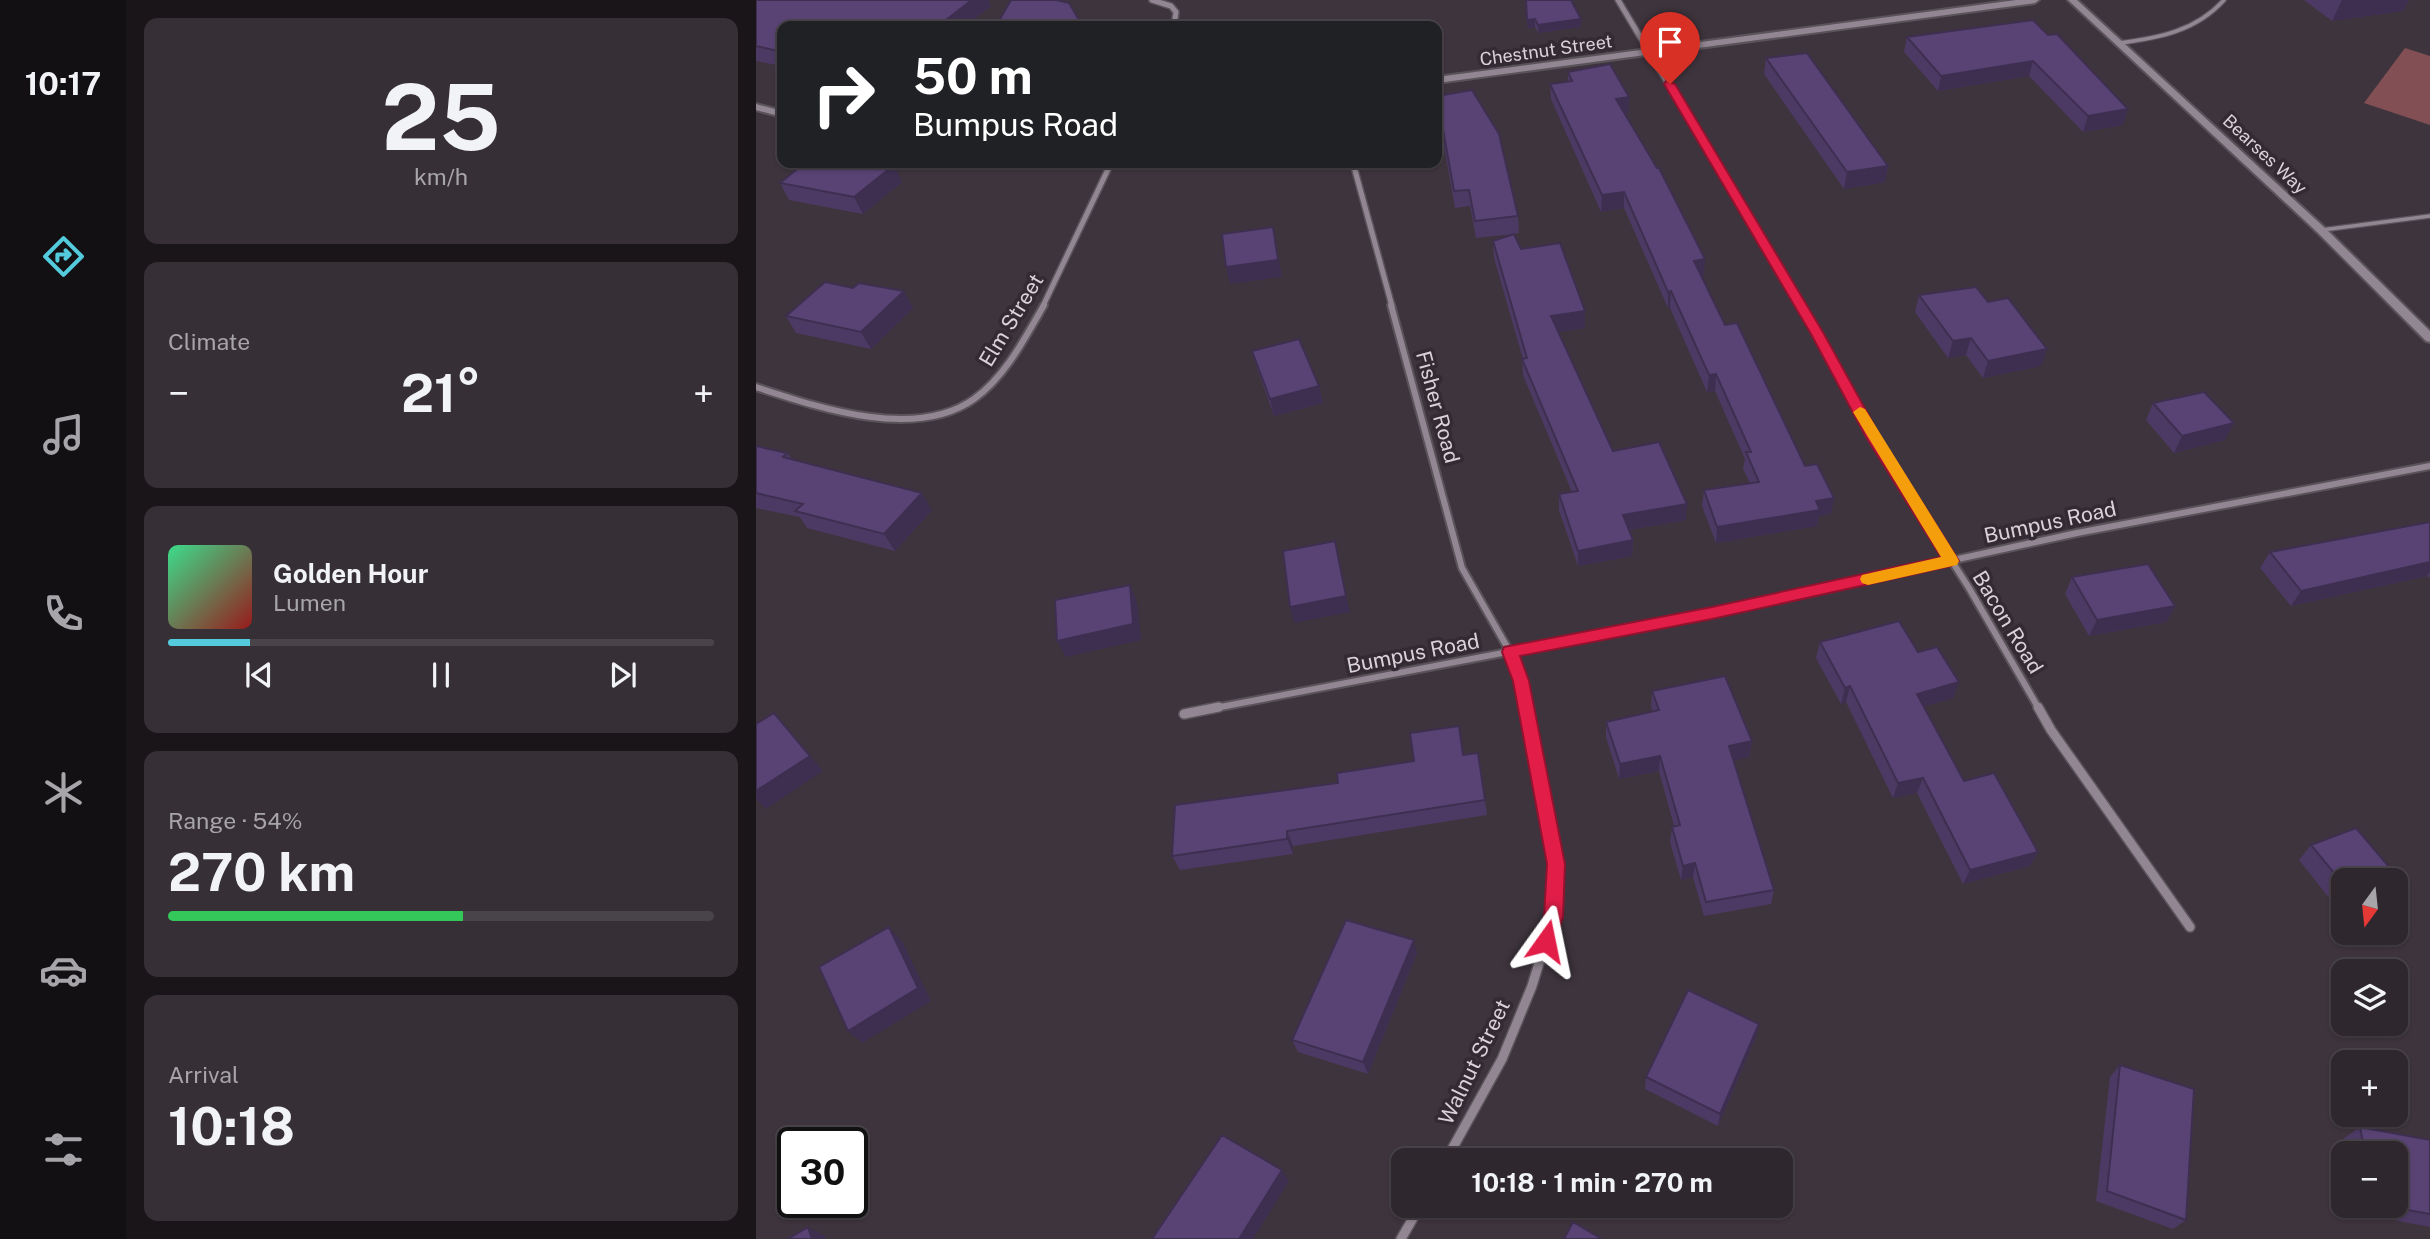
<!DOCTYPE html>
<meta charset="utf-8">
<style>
:root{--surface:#2e272e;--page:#362f36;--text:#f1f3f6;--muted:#a7a5aa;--line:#49444a;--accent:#54cadd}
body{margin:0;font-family:"Public Sans",sans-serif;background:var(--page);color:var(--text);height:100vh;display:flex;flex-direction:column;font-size:26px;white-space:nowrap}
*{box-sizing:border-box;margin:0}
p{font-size:23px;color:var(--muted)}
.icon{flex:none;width:38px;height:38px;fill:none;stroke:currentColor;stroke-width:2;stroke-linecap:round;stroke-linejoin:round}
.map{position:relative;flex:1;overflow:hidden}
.sheet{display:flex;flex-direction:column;gap:18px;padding:18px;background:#191519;width:630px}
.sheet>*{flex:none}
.guide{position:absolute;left:21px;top:21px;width:665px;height:147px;border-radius:14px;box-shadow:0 2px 5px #0004,0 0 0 2px var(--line);background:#202124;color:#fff;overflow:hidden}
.needle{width:46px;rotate:195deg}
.fabs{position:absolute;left:1575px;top:868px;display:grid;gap:14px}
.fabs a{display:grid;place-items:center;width:77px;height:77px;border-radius:14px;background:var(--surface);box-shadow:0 2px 5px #0004,0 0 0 2px var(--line);font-size:35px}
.speed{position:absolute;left:21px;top:1127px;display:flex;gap:14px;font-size:35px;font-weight:700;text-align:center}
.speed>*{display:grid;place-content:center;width:91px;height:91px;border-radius:50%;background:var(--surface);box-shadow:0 2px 5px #0004,0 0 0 2px var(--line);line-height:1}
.speed .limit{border:4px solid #111;border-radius:10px;background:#fff;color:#111}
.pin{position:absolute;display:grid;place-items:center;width:60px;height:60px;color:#fff;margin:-72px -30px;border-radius:50% 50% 50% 0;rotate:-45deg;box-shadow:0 0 7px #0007}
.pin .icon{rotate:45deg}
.me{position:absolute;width:77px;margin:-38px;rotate:12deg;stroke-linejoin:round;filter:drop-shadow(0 0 5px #0008)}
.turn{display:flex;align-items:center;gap:24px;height:147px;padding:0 21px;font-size:32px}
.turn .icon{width:91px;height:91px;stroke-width:2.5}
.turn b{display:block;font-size:49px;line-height:60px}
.big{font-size:52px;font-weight:700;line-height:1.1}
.sheet .widget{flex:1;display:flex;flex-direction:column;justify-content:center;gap:10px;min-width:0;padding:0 24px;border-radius:14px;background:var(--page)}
.sheet .dial{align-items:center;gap:0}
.dial b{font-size:91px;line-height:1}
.song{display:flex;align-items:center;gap:21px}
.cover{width:84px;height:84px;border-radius:10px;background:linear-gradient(135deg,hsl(150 70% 55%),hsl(0 70% 35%))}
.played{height:7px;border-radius:4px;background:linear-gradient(90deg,var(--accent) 15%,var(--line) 15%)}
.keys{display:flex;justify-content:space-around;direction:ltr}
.heat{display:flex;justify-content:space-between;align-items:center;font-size:38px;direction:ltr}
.charge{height:10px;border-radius:5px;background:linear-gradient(90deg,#34c759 54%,var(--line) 0)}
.trip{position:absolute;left:635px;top:1148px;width:402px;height:70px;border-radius:14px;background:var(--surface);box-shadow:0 2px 5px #0004,0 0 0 2px var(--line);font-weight:700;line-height:70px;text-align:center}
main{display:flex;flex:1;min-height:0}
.tab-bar{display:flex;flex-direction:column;width:126px;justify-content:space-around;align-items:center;background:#121012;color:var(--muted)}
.tab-bar .icon{width:49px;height:49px}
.tab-bar .current{color:var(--accent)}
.tab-bar b{font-size:32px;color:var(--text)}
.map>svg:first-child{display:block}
.green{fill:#824f54}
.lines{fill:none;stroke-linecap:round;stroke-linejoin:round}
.lane-casing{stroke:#5a535a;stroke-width:6}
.street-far2-casing{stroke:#5a535a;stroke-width:8}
.street-far1-casing{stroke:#5a535a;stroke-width:10}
.street-casing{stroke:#5a535a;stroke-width:12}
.secondary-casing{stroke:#5a535a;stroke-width:4}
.lane{stroke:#918691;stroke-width:3.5}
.street-far2{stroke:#918691;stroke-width:5}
.street-far1{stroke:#918691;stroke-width:6}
.street{stroke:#918691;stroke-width:9}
.secondary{fill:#918691;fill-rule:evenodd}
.wall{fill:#4d3a64}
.shaded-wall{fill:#3e2f51}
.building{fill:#594374;stroke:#3e2f51;stroke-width:2}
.route{fill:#e11d48;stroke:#92132f;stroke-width:2}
.slow{fill:#f59e0b}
.labels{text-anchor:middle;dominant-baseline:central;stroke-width:7;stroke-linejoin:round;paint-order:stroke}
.far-street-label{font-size:18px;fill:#d9d3d9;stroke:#332a33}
.street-label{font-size:21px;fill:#d9d3d9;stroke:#332a33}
</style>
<main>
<nav class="tab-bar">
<b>10:17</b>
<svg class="icon current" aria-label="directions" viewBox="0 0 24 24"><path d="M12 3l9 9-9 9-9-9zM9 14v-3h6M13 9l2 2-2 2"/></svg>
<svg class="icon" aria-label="music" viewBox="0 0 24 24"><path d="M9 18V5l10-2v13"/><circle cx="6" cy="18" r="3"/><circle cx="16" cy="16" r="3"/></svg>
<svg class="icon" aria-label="phone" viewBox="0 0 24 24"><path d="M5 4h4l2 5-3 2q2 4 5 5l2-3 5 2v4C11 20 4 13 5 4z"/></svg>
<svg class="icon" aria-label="climate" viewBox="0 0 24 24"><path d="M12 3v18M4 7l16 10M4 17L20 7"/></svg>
<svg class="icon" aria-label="car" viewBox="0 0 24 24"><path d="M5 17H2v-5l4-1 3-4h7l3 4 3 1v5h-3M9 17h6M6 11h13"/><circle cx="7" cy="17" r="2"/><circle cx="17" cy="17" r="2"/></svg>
<svg class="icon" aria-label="filters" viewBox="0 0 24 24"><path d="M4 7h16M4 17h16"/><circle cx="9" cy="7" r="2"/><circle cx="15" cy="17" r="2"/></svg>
</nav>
<section class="sheet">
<div class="widget dial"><b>25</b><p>km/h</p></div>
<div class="widget"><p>Climate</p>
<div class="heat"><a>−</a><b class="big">21°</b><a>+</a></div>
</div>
<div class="widget">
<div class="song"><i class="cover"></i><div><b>Golden Hour</b><p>Lumen</p></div></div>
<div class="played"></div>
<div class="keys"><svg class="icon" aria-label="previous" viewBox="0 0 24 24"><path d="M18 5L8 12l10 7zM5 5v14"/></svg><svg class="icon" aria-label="pause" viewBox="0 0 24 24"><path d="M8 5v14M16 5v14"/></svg><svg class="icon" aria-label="next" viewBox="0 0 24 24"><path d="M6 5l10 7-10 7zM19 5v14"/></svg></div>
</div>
<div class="widget"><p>Range · 54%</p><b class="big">270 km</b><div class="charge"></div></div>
<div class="widget"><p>Arrival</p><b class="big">10:18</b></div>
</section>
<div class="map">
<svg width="1674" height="1239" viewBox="0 0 1674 1239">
<rect width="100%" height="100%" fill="#3e343d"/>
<path class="green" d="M 1649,48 L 1674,56 L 1674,125 L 1608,103 Z"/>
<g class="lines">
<g class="lane-casing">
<path id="lane" d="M 1363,43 C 1403,38 1440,31 1468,0
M 1566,230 L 1674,216"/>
</g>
<g class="street-far2-casing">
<path id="street-far2" d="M 396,0 L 415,6 L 420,12 L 418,26
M 862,0 L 1045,306
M 597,163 L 636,306
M 287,306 L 355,163"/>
</g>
<g class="street-far1-casing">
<path id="street-far1" d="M 635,305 L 706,568 L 754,652 L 765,681 L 770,709
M 1044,305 L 1117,437 L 1213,588 L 1283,709
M 0,387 C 61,407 159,441 218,399 C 249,377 269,338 288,305
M 454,709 L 956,613 L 1321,533 L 1674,466"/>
</g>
<g class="street-casing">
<path id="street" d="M 1282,707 L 1295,730 L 1434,927
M 428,714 L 463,707
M 690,1160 L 746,1059 L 776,986 L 797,917 L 800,864 L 770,707
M 645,1239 L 664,1206"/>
</g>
<g class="secondary-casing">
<path id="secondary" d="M 1260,0 L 1283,0 L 1279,3 L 681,83 L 681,77 Z
M 1312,0 L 1321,0 L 1569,228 L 1674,331 L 1674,342 L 1670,341 L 1561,232 Z
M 0,104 L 26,111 L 26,117 L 0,110 Z"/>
</g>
<use href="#lane" class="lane"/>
<use href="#street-far2" class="street-far2"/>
<use href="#street-far1" class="street-far1"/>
<use href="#street" class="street"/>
<use href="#secondary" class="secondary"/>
</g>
<path class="wall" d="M 0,0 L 232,0 L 235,6 L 209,26 L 26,26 L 26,66 L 0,61 Z
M 769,0 L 825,19 L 825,27 L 782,33 L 779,27 L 772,29 Z
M 1548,0 L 1653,0 L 1647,11 L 1576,21 Z
M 1292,35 L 1367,125 L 1327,132 L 1273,76 L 1182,91 L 1148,52 L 1151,37 Z
M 1010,58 L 1132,166 L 1129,182 L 1088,189 L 1008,74 Z
M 812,72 L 873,113 L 869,113 L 948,276 L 945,276 L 969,325 L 1075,514 L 1063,516 L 1061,526 L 960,543 L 946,506 L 948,490 L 994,483 L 987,469 L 989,459 L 959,391 L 951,392 L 914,308 L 912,308 L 868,208 L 845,212 L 795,99 L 794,84 L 812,81 Z
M 681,96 L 762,216 L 763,233 L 758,234 L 765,249 L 829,328 L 802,332 L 857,451 L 930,520 L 873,530 L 877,540 L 876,556 L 822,566 L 803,510 L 803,494 L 816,492 L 767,375 L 766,359 L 767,359 L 738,258 L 737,241 L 758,234 L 720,238 L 714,206 L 699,208 L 682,113 Z
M 146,182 L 107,214 L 33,200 L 24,183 Z
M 1163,295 L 1232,302 L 1285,366 L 1227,378 L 1210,355 L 1192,358 L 1159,312 Z
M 157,308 L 115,349 L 40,333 L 30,316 Z
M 496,351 L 563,386 L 567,403 L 518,416 L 501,368 Z
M 1397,403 L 1469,440 L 1418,453 L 1390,420 Z
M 0,446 L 31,453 L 36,459 L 176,510 L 139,551 L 51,528 L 44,517 L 0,508 Z
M 1674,522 L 1674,578 L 1671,576 L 1535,606 L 1504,568 L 1514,552 Z
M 1316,577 L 1419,606 L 1410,622 L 1333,636 L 1309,594 Z
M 1064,642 L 1162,652 L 1203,682 L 1197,698 L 1168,706 L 1208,781 L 1282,852 L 1274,866 L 1207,884 L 1161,793 L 1137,798 L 1090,702 L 1085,704 L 1060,658 Z
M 896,691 L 996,741 L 993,757 L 977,760 L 1018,890 L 1015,904 L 948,916 L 937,877 L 925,880 L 914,842 L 916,827 L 918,826 L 903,771 L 863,779 L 850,737 L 850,722 L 897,711 L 895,707 Z
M 707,755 L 729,800 L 731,815 L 537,846 L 537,854 L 424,870 L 416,856 L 582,783 Z
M 1555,845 L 1645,881 L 1640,886 L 1640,880 L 1587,880 L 1587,912 L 1585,913 L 1543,860 Z
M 661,953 L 612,1074 L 542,1052 L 536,1040 Z
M 1000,1037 L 962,1126 L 889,1089 L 890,1077 Z
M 1364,1065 L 1430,1220 L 1417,1229 L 1340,1201 L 1354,1077 Z
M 1604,1127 L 1674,1140 L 1674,1227 L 1601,1213 L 1600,1206 L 1640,1206 L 1640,1153 L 1591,1153 L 1588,1138 Z"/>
<path class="shaded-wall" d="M 216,0 L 232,0 L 235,6 L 209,26 L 182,26 Z
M 1586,0 L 1653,0 L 1647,11 L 1576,21 Z
M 779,19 L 779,27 L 772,29 L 771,20 Z
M 825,19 L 825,27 L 782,33 L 782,25 Z
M 1277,61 L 1273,76 L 1182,91 L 1185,76 Z
M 873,97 L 873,113 L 860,115 L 860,99 Z
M 1372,109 L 1367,125 L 1327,132 L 1332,116 Z
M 138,165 L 146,182 L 107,214 L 98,197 Z
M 1132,166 L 1129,182 L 1088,189 L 1091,172 Z
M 868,192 L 868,208 L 845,212 L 846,195 Z
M 517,227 L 526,277 L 474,284 L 470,267 Z
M 949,259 L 948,276 L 937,277 L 938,261 Z
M 148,291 L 157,308 L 115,349 L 105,332 Z
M 915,291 L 914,308 L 912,308 L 912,292 Z
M 829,311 L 829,328 L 796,333 L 795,316 Z
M 1215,338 L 1210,355 L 1192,358 L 1197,341 Z
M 1291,349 L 1285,366 L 1227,378 L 1232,361 Z
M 960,374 L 959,391 L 951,392 L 953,375 Z
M 563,386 L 567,403 L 518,416 L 514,399 Z
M 1478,423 L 1469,440 L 1418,453 L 1426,436 Z
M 166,493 L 176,510 L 139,551 L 128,534 Z
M 1078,498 L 1075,514 L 1063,516 L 1061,526 L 960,543 L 961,527 L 1060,501 Z
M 931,504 L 930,520 L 867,531 L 867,515 Z
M 877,540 L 876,556 L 822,566 L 822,551 Z
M 579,541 L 594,612 L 538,623 L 534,607 Z
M 1674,562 L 1674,572 L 1671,576 L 1535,606 L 1545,591 Z
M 374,585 L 381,602 L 385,640 L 310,657 L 301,641 Z
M 1419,606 L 1410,622 L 1333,636 L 1341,620 Z
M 1203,682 L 1197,698 L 1156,710 L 1161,694 Z
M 1094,686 L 1090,702 L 1085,704 L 1089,688 Z
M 32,729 L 67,771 L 10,809 L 0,799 L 0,791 Z
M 996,741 L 993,757 L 970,762 L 973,746 Z
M 904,756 L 903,771 L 863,779 L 864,764 Z
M 1167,778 L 1161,793 L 1137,798 L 1142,783 Z
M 531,831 L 537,846 L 537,854 L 531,839 Z
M 1282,852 L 1274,866 L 1207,884 L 1214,870 Z
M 939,863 L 937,877 L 925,880 L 927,866 Z
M 133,927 L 146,941 L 175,1001 L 106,1043 L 92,1031 Z
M 658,940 L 661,953 L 612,1074 L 607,1062 Z
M 1003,1024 L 1000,1037 L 962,1126 L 964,1114 Z
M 526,1170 L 533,1181 L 497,1239 L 483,1239 Z
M 52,1227 L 69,1236 L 70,1239 L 56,1239 Z"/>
<path class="building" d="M 0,0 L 216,0 L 182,26 L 26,26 L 26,52 L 0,46 Z
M 255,0 L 300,0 L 313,3 L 326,25 L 326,26 L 240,26 Z
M 770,0 L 815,0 L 825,19 L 782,25 L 779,19 L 771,20 Z
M 1277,20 L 1292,35 L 1301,34 L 1372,109 L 1332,116 L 1277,61 L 1185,76 L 1151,37 Z
M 1051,53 L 1132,166 L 1091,172 L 1010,58 Z
M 854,64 L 873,97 L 860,99 L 901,168 L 903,168 L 949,259 L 938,261 L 969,325 L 981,323 L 1049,466 L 1061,464 L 1078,498 L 1060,501 L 1064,510 L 961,527 L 948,490 L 1003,482 L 990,452 L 995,452 L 960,374 L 953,375 L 915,291 L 912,292 L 868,192 L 846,195 L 794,84 L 816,81 L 812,72 Z
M 716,90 L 743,134 L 762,216 L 719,221 L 713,190 L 698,191 L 681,96 Z
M 49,163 L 125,163 L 138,165 L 98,197 L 24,183 Z
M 517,227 L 522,260 L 470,267 L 466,234 Z
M 758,234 L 765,249 L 804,243 L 829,311 L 795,316 L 857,451 L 903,442 L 931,504 L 867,515 L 877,540 L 822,551 L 803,494 L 822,491 L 766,359 L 771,358 L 737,241 Z
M 69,282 L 97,288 L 103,283 L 148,291 L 105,332 L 30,316 Z
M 1220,287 L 1232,302 L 1252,298 L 1291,349 L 1232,361 L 1215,338 L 1197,341 L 1163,295 Z
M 543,339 L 563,386 L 514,399 L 496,351 Z
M 1448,392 L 1478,423 L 1426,436 L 1397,403 Z
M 0,446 L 31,453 L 27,457 L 166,493 L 128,534 L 39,511 L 47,504 L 0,493 Z
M 1674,522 L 1674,562 L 1545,591 L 1514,552 Z
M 579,541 L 590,596 L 534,607 L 527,551 Z
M 1392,564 L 1419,606 L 1341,620 L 1316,577 Z
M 374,585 L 377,624 L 301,641 L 299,600 Z
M 1143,621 L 1162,652 L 1181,647 L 1203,682 L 1161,694 L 1208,781 L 1238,773 L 1282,852 L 1214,870 L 1167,778 L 1142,783 L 1094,686 L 1089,688 L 1064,642 Z
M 969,676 L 996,741 L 973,746 L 1018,890 L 950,902 L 939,863 L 927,866 L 916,827 L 924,825 L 904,756 L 864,764 L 850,722 L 903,710 L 896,691 Z
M 18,713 L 54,756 L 0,791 L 0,724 Z
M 703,726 L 707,755 L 722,753 L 729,800 L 531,831 L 531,839 L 416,856 L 419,805 L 582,783 L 581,773 L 658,761 L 654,733 Z
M 1600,828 L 1645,881 L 1640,883 L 1640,880 L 1587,880 L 1587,884 L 1555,845 Z
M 590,920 L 658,940 L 607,1062 L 536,1040 Z
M 133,927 L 162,988 L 92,1031 L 63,967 Z
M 932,990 L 1003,1024 L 964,1114 L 890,1077 Z
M 1364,1065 L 1438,1089 L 1430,1220 L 1351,1191 Z
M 1604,1127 L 1674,1140 L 1674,1214 L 1629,1206 L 1640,1206 L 1640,1153 L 1609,1153 Z
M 466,1135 L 526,1170 L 483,1239 L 396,1239 Z
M 817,1222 L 846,1239 L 808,1239 Z
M 52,1227 L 56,1239 L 32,1239 Z"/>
<path class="route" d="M 910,81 L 919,84 L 1068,334 L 1124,436 L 1203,561 L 1195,566 L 956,619 L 764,656 L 773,681 L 809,864 L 807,917 L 797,948 L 790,950 L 784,948 L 781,941 L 788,917 L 791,864 L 757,681 L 746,652 L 748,647 L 956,607 L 1185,557 L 1110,437 L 1055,334 L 908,84 Z"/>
<path class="slow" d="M 1104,407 L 1109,409 L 1201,557 L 1203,561 L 1201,565 L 1112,585 L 1106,583 L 1104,579 L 1106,575 L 1185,557 L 1097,412 Z"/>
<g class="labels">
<g class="far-street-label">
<text transform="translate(790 50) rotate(-8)">Chestnut Street</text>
<text transform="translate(1509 154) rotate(43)">Bearses Way</text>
</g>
<g class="street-label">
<text transform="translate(255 320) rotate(-59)">Elm Street</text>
<text transform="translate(682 407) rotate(75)">Fisher Road</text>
<text transform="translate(1294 522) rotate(-12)">Bumpus Road</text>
<text transform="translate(1252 622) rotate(59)">Bacon Road</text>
<text transform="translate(657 653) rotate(-11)">Bumpus Road</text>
<text transform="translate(718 1062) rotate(-64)">Walnut Street</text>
</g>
</g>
</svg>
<div class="fabs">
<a><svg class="needle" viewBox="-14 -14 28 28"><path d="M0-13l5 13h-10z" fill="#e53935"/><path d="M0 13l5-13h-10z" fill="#a7a5aa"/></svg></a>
<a><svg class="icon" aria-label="layers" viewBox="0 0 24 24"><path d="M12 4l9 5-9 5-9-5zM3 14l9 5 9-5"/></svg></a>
<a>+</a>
<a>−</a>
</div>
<div class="speed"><div class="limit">30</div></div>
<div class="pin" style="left:914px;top:84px;background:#d93025"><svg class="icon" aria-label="arrive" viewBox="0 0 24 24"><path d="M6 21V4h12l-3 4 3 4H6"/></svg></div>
<svg class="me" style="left:790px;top:941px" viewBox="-20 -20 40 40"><path d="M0-17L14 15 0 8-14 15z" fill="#e11d48" stroke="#fff" stroke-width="4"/></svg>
<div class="trip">10:18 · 1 min · 270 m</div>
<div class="guide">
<div class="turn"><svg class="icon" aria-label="right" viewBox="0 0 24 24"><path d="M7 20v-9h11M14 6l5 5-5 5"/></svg><div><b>50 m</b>Bumpus Road</div></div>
</div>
</div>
</main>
